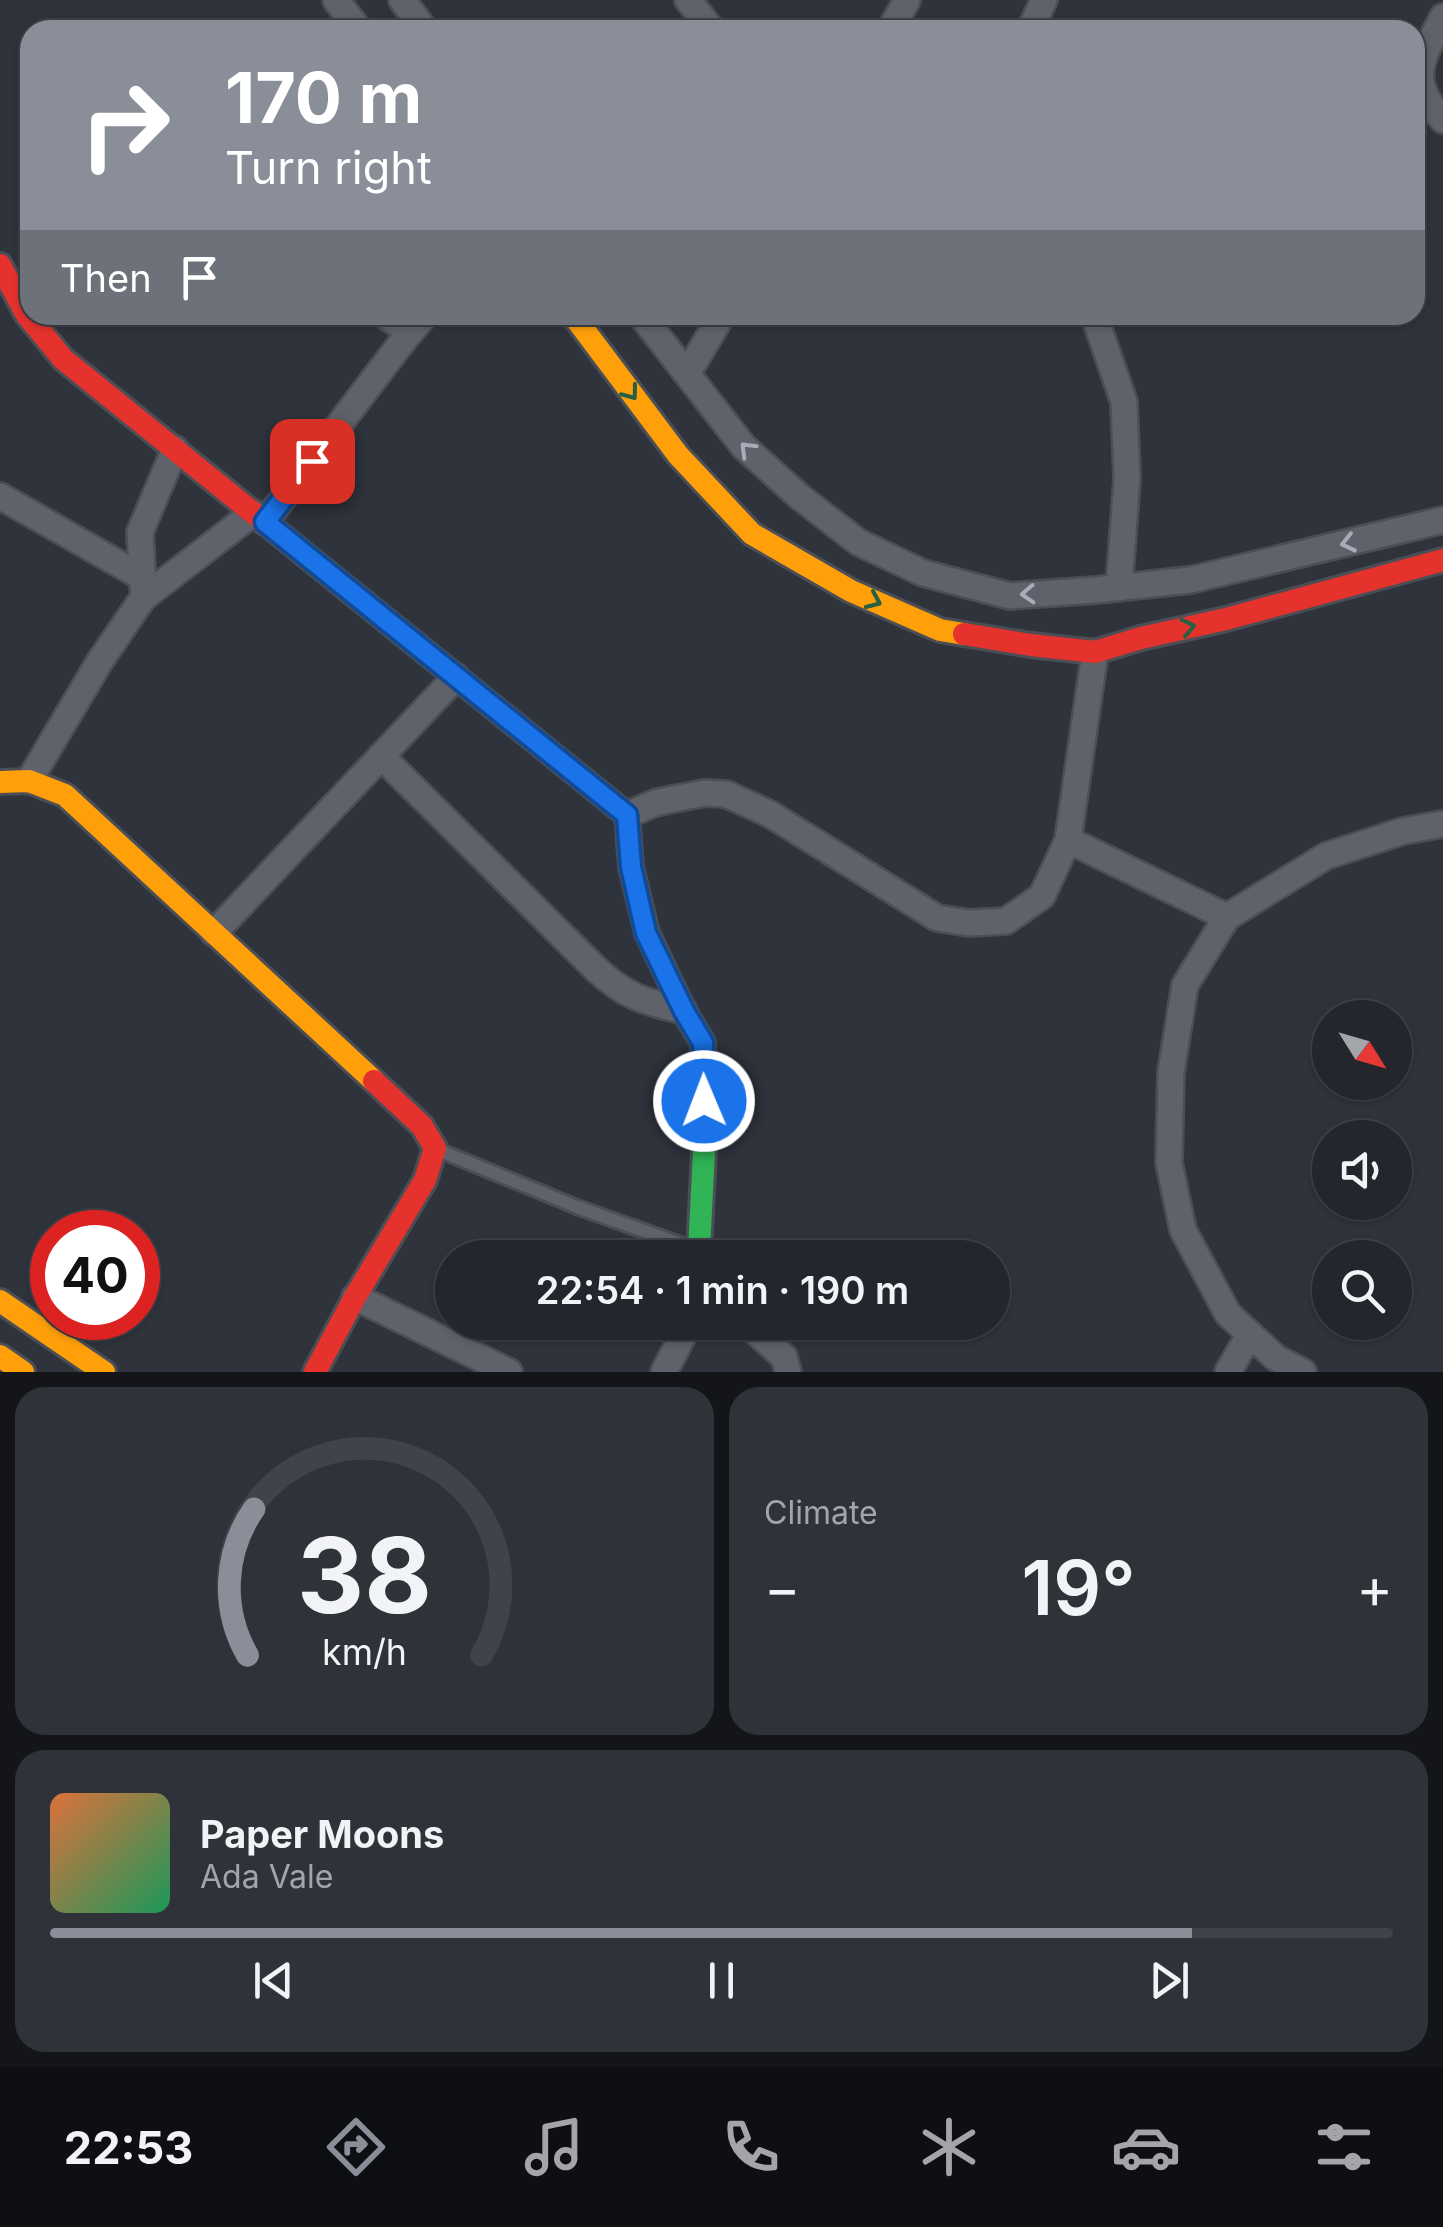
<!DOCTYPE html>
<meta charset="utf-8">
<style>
:root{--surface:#23262d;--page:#2f3239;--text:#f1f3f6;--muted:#a3a5aa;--line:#404349;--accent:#898e99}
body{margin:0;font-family:Inter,sans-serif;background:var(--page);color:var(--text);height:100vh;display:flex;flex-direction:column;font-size:38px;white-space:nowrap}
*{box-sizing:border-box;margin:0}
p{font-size:32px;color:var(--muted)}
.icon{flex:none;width:55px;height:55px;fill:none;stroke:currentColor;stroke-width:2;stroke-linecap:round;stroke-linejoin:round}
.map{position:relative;height:1372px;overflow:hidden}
.drawer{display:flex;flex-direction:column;gap:15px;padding:15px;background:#131519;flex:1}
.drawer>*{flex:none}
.guide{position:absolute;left:20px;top:20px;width:1405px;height:305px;border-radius:30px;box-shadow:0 2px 8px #0004,0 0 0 2px var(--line);background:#898e99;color:#fff;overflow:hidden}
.needle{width:65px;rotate:127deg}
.buttons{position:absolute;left:1312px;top:1000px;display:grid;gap:20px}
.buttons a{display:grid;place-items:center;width:100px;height:100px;border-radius:50%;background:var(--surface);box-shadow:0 2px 8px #0004,0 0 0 2px var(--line);font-size:50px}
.speed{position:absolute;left:30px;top:1210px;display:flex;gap:20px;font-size:50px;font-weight:700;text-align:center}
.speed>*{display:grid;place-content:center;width:130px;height:130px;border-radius:50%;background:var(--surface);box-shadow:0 2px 8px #0004,0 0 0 2px var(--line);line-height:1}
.speed .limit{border:15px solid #d22;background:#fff;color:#111}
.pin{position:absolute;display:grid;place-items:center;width:85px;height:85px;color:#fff;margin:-42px;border-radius:20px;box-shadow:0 5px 15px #0006}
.me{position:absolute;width:110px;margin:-55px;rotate:359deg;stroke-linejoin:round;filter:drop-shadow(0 0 8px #0008)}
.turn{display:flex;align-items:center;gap:35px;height:210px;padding:0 40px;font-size:45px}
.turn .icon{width:130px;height:130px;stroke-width:2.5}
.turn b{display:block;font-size:70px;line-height:85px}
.then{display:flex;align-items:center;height:95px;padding:0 40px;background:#0003;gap:20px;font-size:38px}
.big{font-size:75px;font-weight:600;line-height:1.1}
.drawer .widget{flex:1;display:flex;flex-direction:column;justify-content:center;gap:15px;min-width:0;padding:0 35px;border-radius:30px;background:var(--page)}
.drawer .dial{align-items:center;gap:0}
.dial svg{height:260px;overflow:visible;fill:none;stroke:var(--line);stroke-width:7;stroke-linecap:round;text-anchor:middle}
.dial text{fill:var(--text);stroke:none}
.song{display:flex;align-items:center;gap:30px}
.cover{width:120px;height:120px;border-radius:15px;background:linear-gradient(135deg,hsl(20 70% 55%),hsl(150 70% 35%))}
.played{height:10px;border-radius:5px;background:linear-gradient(90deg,var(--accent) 85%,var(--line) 85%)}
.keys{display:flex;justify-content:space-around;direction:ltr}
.heat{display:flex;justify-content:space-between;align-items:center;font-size:55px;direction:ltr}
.drawer .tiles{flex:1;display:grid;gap:15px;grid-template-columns:1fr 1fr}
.widget:last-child{grid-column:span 2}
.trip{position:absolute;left:435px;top:1240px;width:575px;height:100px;border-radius:50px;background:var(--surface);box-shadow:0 2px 8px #0004,0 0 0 2px var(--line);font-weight:600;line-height:100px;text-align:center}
.menu{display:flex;height:160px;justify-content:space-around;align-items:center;background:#0e0f12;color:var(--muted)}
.menu .icon{width:70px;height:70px}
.menu .selected{color:var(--accent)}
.menu b{font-size:45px;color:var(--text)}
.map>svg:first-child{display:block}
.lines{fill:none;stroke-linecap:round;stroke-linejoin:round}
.lane-casing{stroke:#4b4e55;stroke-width:18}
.street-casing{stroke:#4b4e55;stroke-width:30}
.fast-casing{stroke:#4b4e55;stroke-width:28}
.slow-casing{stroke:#4b4e55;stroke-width:28}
.jam-casing{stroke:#4b4e55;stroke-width:28}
.lane{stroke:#5f626a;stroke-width:12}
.street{stroke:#5f626a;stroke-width:25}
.fast{stroke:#30b455;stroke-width:22}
.slow{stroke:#ff9f0a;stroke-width:22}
.jam{stroke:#e5322d;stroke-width:22}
.oneway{stroke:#286043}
.oneway2{stroke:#a8acb8}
.route-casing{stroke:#114b97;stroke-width:25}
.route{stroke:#1a73e8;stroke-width:18}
</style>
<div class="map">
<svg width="1443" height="1372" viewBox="0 0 1443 1372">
<rect width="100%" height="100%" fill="#2f333c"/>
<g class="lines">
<g class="lane-casing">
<path id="lane" d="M 374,315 L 406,337
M 436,1149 L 577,1207 L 697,1250"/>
</g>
<g class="street-casing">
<path id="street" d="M 336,0 L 359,30
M 402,0 L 425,30
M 688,0 L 712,30
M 1443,17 C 1422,59 1405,80 1443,120
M 890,30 L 907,0
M 1030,30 L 1044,0
M 641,315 L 744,447 L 800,497 L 858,542 L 923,573 L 1010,596 L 1096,590 L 1190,580 L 1443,520
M 1094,315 L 1124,402 L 1127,479 L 1119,588
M 687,374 L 722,315
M 0,496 L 142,577
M 265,522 L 406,337 L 425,315
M 143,587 L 140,532 L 175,449
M 381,756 L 598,971 C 630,999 644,1001 684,1011
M 29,781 L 100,661 L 143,598 L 253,513
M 627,815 L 655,803 L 673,799 L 705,793 L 726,794 L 770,814 L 937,918 L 969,923 L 1006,921 L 1042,896 L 1068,840 L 1095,652
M 1068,840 L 1227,917
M 214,933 L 456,677
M 355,1297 L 509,1372
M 745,1322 L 784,1357 L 788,1372
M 664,1372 L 690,1322
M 1228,1372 L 1250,1334
M 1303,1372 L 1276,1358 L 1228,1314 L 1183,1230 L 1169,1163 L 1171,1072 L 1185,985 L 1227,917 L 1326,856 L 1403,831 L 1443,824"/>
</g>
<g class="fast-casing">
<path id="fast" d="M 439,663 L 627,815 L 631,867 L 647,933 L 684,1011 L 703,1043 L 705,1132 L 699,1250 L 702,1258"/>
</g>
<g class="slow-casing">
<path id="slow" d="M 573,315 L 678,455 L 752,534 L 851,591 L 940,630 L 964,634
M 0,782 L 29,781 L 65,795 L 374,1081
M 0,1301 L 104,1372
M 0,1356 L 23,1372"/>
</g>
<g class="jam-casing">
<path id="jam" d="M 0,265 L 27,315 L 63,359 L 439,663
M 964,634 L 1031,645 L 1095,652 L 1141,638 L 1226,619 L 1443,560
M 315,1372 L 355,1297 L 425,1180 L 435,1148 L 422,1126 L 374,1081"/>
</g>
<use href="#lane" class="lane"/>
<use href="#street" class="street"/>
<use href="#fast" class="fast"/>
<use href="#slow" class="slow"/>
<use href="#jam" class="jam"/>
</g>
<defs><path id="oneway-chevron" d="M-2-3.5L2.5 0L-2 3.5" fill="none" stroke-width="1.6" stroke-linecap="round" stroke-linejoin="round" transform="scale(2.5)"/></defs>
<g class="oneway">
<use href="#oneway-chevron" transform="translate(631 393) rotate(53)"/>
<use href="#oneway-chevron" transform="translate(874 601) rotate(24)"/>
<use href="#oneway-chevron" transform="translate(1188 627) rotate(-12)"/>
</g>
<g class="oneway2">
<use href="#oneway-chevron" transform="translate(747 449) rotate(-135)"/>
<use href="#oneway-chevron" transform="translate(1348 543) rotate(167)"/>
<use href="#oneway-chevron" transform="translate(1028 594) rotate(177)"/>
</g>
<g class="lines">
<g class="route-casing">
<path id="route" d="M 312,461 L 265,522 L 627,815 L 631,867 L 646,933 L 684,1011 L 703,1043 L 704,1101"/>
</g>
<use href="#route" class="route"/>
</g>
</svg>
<div class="buttons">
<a><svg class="needle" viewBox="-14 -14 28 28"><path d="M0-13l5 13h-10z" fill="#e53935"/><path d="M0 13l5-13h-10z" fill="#a3a5aa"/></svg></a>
<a><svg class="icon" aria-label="sound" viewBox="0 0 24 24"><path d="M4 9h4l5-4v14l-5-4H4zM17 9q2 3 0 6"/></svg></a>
<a><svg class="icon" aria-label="search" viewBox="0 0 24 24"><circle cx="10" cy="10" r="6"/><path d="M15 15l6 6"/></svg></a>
</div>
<div class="speed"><div class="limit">40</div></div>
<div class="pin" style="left:312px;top:461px;background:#d93025"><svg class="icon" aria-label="arrive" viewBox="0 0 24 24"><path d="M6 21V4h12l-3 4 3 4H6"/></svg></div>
<svg class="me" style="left:704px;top:1101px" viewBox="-20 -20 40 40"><circle r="17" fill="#1a73e8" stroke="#fff" stroke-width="3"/><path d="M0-11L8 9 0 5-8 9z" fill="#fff"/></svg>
<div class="trip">22:54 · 1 min · 190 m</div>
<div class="guide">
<div class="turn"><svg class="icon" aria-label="right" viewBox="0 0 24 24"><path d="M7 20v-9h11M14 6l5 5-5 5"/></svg><div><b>170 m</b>Turn right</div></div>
<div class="then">Then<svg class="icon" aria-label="arrive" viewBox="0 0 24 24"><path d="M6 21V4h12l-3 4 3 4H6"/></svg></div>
</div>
</div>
<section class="drawer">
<div class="tiles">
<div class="widget dial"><svg viewBox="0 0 100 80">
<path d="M14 69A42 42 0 1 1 86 69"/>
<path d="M14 69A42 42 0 0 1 16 24" stroke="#898e99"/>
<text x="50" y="56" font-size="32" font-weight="700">38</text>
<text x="50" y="72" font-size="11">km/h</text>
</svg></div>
<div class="widget"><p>Climate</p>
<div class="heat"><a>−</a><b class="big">19°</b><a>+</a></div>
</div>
<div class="widget">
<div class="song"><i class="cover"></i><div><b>Paper Moons</b><p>Ada Vale</p></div></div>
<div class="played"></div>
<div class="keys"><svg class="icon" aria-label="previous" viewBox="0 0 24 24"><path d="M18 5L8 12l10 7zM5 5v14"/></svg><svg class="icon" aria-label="pause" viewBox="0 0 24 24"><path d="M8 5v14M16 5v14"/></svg><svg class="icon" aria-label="next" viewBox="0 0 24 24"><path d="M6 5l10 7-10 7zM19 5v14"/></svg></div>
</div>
</div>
</section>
<nav class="menu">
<b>22:53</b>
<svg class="icon selected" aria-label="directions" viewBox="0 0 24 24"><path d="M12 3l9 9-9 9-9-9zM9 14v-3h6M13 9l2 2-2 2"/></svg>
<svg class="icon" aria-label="music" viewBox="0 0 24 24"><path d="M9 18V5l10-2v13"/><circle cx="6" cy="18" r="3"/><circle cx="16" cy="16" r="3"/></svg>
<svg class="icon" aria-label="phone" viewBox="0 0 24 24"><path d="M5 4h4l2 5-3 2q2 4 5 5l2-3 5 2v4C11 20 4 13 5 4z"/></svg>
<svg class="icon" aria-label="climate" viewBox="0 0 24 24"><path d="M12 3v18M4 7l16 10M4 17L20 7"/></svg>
<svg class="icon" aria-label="car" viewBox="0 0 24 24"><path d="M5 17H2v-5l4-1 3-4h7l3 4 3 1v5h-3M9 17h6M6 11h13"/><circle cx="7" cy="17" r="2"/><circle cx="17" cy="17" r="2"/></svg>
<svg class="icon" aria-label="filters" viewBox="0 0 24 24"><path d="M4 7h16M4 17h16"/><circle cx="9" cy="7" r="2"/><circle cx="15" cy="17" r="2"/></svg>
</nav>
